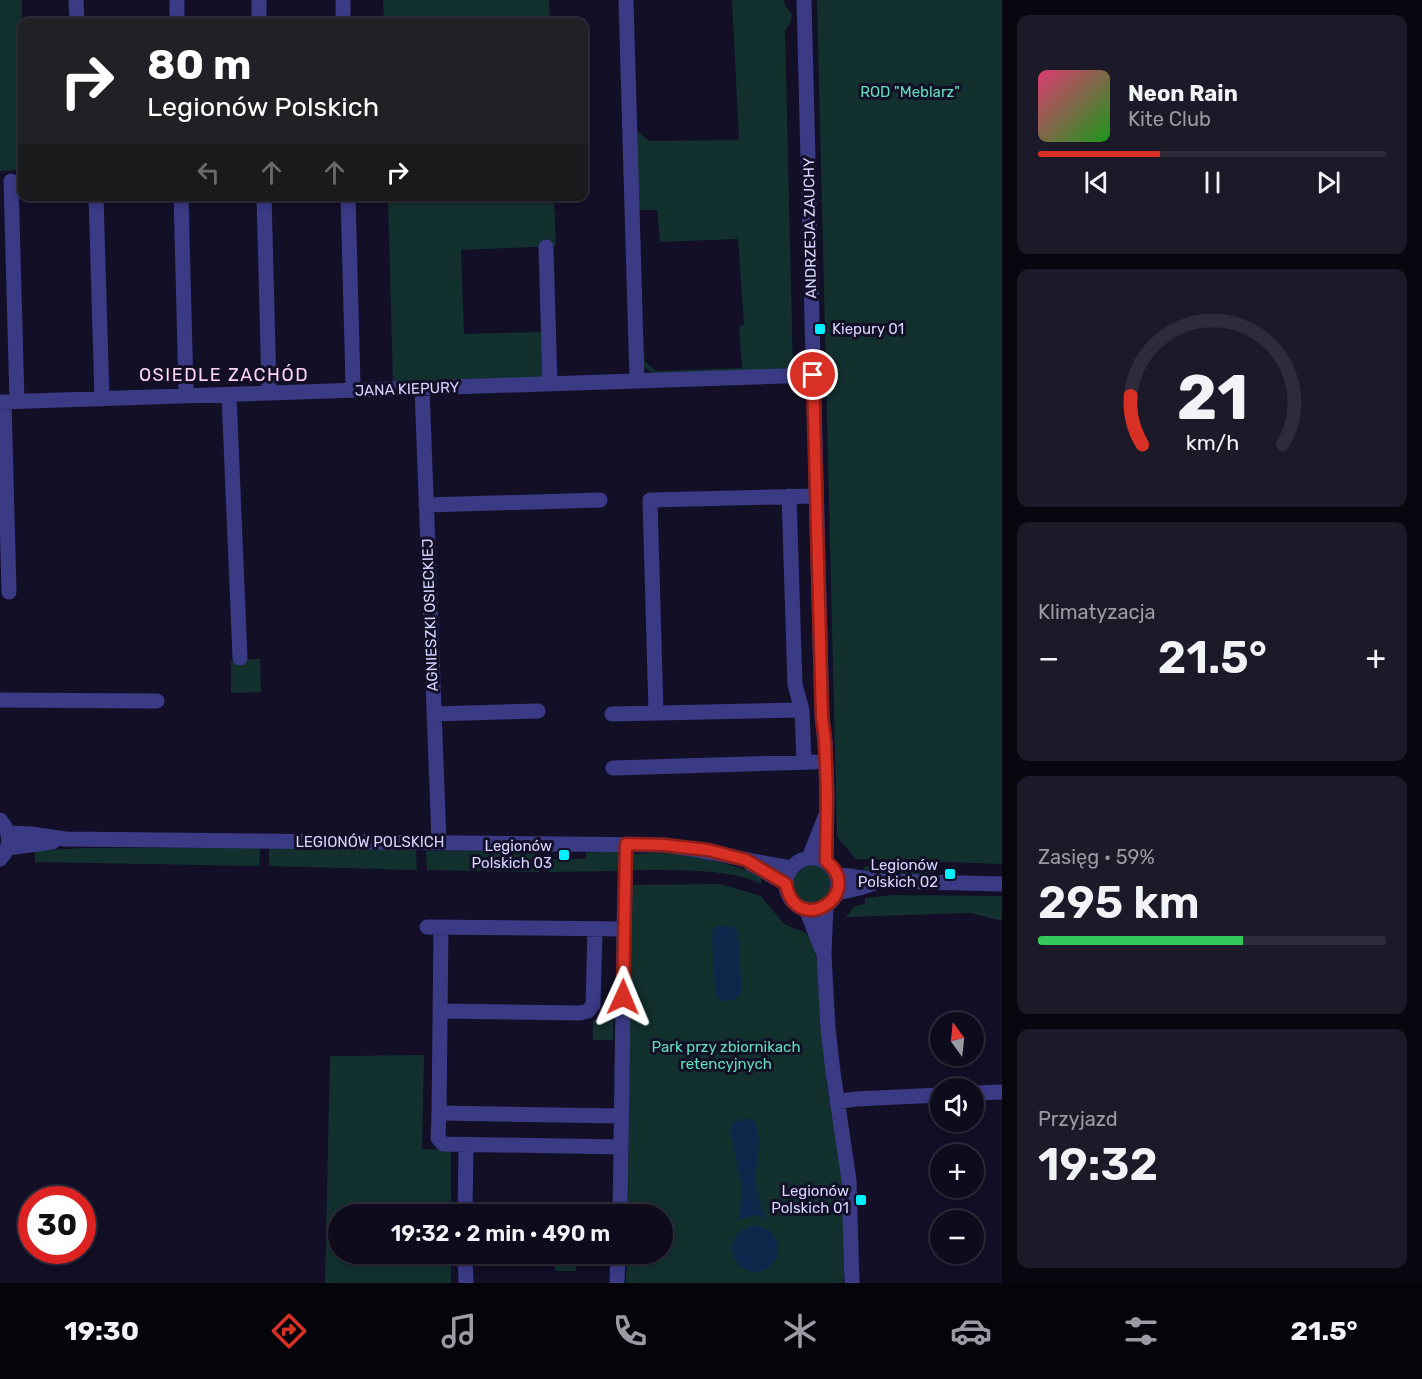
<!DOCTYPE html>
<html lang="pl">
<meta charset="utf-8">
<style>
:root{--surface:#0e0b1c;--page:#1c1929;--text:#f1f3f6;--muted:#9b9ba3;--line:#2e2b3b;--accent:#d93025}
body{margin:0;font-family:Rubik,sans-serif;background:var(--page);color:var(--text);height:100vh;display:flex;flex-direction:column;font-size:22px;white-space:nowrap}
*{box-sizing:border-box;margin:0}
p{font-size:20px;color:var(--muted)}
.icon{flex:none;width:33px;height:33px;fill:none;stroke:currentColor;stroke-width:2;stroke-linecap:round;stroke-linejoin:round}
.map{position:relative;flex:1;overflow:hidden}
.drawer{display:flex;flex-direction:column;gap:15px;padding:15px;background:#08060f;width:420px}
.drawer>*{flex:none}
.banner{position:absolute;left:18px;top:18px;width:570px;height:183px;border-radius:12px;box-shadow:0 3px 9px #0003,0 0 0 2px var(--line);background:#202124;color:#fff;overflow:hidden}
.needle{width:39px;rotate:345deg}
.tools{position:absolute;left:930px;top:1012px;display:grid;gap:12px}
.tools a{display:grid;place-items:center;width:54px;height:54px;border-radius:50%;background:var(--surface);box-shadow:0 3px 9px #0003,0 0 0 2px var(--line);font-size:30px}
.speed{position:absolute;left:18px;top:1186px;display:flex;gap:12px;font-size:30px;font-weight:700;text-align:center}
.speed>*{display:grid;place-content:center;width:78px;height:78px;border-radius:50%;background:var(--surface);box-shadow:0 3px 9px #0003,0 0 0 2px var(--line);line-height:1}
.speed .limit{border:9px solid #d22;background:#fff;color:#111}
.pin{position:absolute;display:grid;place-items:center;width:51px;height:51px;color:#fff;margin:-26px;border:3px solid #fff;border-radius:50%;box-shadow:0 2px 6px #0007}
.me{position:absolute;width:66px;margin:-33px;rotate:1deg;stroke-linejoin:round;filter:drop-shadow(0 0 4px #0008)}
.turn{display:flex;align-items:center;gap:21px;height:126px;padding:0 30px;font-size:27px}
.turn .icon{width:78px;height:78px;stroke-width:2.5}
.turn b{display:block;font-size:42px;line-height:51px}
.lanes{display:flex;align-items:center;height:57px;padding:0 30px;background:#0003;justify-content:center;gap:30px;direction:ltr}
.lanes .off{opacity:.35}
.big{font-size:45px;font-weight:600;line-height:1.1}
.drawer .tile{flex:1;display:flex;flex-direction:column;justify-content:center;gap:9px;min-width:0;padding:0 21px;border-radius:12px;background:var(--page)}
.drawer .dial{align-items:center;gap:0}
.dial svg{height:156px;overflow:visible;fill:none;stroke:var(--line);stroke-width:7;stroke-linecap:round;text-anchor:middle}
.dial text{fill:var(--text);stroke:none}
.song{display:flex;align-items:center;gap:18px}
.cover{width:72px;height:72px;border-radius:9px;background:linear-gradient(135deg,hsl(340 70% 55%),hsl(120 70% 35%))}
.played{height:6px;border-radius:3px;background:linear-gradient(90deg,var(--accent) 35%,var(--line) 35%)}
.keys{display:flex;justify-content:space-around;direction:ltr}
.heat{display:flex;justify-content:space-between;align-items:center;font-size:33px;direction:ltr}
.charge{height:9px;border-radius:4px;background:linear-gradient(90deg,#34c759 59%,var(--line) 0)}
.trip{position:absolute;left:328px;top:1204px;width:345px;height:60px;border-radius:30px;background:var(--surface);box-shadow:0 3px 9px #0003,0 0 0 2px var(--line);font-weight:600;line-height:60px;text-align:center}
.dock{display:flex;height:96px;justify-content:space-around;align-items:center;background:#06040b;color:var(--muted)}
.dock .icon{width:42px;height:42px}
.dock .active{color:var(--accent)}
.dock b{font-size:27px;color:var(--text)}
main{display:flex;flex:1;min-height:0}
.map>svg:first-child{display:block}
.green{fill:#12302e}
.water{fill:#0e274b}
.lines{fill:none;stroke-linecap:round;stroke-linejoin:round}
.minor{stroke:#3a3a85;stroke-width:15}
.route-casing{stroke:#8d1f18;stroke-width:15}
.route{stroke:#d93025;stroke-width:10}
.poi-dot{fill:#00f0ff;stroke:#120f26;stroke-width:2}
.labels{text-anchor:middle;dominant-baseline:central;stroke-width:6;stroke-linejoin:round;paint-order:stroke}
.park-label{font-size:15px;fill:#5fe0ba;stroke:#120f26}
.street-label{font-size:15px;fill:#d7d4ff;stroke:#120f26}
.poi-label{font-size:15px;fill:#d7d4ff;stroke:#120f26;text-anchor:end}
.quarter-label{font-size:18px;letter-spacing:1.5px;fill:#ffd6f2;stroke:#120f26}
</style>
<main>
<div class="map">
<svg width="1002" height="1283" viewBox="0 0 1002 1283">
<rect width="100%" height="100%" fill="#120f26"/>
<path class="green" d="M 0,0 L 22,0 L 22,170 L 0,171 Z
M 383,0 L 549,0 L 550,22 L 384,22 Z
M 732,0 L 784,0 L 785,5 L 792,15 L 790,24 L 785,30 L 793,371 L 654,375 L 641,364 L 640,351 L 644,350 L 645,362 L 656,371 L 742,368 L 739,327 L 744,325 L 738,239 L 660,242 L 657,210 L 637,210 L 635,129 L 649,141 L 739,140 Z
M 817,0 L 1002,0 L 1002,864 L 856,859 L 837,837 Z
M 388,197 L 554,197 L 556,246 L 461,250 L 464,334 L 542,332 L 544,375 L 542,379 L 393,384 Z
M 260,659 L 261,692 L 231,693 L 231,660 Z
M 86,848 L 260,848 L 259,866 L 35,862 L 35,851 Z
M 269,848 L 416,850 L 417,870 L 269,866 Z
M 426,851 L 540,851 L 539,872 L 427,870 Z
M 586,852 L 617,852 L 620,855 L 621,871 L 548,872 L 548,859 L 586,859 Z
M 663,853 C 697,855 729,863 761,876 L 761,884 C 728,867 667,871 630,870 L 632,854 Z
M793 884a19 19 0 1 1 38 0a19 19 0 1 1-38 0Z
M 867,866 L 926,867 L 928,875 L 864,872 L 863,868 Z
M 720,884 L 761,896 L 784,924 L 806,933 L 807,935 L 811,935 L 818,967 L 827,1087 L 843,1179 L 846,1250 L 843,1283 L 626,1283 L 627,1254 L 663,1254 L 663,1215 L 628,1215 L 630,885 Z
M 893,895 L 1002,896 L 1002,921 L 971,913 L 846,917 L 855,906 L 865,904 L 865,898 Z
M 593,1020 L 613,1020 L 613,1040 L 593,1040 Z
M 424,1055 L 422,1149 L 451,1150 L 451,1215 L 339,1215 L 339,1254 L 451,1254 L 451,1283 L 325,1283 L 330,1056 Z
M 555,1254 L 576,1254 L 576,1271 L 555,1271 Z"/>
<path class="water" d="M 717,926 L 732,926 L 738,933 L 742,990 C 739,1000 731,1001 722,1001 L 715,994 L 712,936 L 714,929 Z
M 744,1118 L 753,1120 C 764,1137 756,1159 756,1177 C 756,1192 760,1206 767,1219 L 755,1215 L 738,1220 L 741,1204 L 741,1183 L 730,1129 L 733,1123 Z
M732 1249a23 23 0 1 1 46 0a23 23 0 1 1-46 0Z"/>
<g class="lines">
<path class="minor" d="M 76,0 L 77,22
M 177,0 L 177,22
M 259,0 L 259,22
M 343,0 L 343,22
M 626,0 L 637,381
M 804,0 L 822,717 L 825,741 L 827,794 L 826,861
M 11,181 L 17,401
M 96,196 L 102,399
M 181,196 L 186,390
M 264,196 L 269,387
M 348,196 L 353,385
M 546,247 L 550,384
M 422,388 L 439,842
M 229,395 L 240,658
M 0,402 L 813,375
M 4,402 L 9,592
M 789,496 L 795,685 L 802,710 L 804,762
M 426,505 L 600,500
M 0,700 L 157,701
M 656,713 L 650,500 L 816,496
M 434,714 L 538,711
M 612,714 L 802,710
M 613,768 L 814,762
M 0,820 C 11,832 12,847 0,859
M 8,833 L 31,834 L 65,839 L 664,845 C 707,850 749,861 791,868
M 7,848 L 53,842
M 809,858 L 825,817
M786 884a26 26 0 1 1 52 0a26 26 0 1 1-52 0Z
M 751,864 L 786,884
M 836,874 L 883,881 L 1002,884
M 837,893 L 860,888 L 881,881
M 826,906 L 824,954 L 828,1028 L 833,1072 L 849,1180 L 852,1283
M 806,909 L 823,952
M 427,927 L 624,929 L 626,844
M 441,927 L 439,1113 L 621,1116
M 440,1011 L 580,1013 L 588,1011 L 593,1005 L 595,929
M 974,1093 L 1002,1092
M 837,1102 L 855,1099 L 940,1095
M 439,1113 L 438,1138 L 443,1144 L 621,1147
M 465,1215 L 466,1145
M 620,1215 L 624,929
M 465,1254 L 466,1283
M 617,1283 L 618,1254"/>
</g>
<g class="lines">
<g class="route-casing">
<path id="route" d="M 623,997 L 626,844 L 664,845 L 708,850 L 746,860 L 786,884 C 796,939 867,894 826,861 L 827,794 L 825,741 L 822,717 L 813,375"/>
</g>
<use href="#route" class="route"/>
</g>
<g class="poi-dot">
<rect x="814" y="323" width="12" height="12" rx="3"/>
<rect x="558" y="849" width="12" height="12" rx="3"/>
<rect x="944" y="868" width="12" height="12" rx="3"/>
<rect x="855" y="1194" width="12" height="12" rx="3"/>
</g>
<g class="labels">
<g class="park-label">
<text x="910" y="92">ROD "Meblarz"</text>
<text x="726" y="1047">Park przy zbiornikach<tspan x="726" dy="17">retencyjnych</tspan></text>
</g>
<g class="street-label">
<text transform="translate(810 228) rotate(-91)">ANDRZEJA ZAUCHY</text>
<text transform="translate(407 389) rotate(-2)">JANA KIEPURY</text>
<text transform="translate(430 615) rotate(-92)">AGNIESZKI OSIECKIEJ</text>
<text x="370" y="842">LEGIONÓW POLSKICH</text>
</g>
<g class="poi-label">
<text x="832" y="329" text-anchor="start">Kiepury 01</text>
<text x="552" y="846">Legionów<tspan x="552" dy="17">Polskich 03</tspan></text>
<text x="938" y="865">Legionów<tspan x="938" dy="17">Polskich 02</tspan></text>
<text x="849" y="1191">Legionów<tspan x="849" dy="17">Polskich 01</tspan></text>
</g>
<g class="quarter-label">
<text x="224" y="375">OSIEDLE ZACHÓD</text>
</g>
</g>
</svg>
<div class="tools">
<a><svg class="needle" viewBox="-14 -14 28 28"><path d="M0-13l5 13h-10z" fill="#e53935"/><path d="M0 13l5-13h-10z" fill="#9b9ba3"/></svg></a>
<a><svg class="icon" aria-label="sound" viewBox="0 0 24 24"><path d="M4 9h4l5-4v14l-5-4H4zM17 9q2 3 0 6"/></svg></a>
<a>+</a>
<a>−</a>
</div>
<div class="speed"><div class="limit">30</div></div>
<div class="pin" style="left:813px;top:375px;background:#d93025"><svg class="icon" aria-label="arrive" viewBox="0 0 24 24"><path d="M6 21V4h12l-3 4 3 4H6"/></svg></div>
<svg class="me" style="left:623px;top:997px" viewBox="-20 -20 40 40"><path d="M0-17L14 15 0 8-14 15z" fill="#d93025" stroke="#fff" stroke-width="4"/></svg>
<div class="trip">19:32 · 2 min · 490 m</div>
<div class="banner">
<div class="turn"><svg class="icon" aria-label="right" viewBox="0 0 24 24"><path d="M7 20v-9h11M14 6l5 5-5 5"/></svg><div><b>80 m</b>Legionów Polskich</div></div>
<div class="lanes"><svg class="icon off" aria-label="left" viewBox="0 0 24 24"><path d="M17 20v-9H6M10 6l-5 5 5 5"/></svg><svg class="icon off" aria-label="ahead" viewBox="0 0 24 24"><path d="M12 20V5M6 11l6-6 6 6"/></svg><svg class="icon off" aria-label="ahead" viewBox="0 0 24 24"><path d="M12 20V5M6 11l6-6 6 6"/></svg><svg class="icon" aria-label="right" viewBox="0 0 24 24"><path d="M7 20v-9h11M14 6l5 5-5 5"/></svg></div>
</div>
</div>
<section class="drawer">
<div class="tile">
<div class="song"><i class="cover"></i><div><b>Neon Rain</b><p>Kite Club</p></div></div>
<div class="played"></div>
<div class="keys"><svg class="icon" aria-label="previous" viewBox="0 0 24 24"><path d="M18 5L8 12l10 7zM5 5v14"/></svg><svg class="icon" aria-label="pause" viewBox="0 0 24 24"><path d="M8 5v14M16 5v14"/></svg><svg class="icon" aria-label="next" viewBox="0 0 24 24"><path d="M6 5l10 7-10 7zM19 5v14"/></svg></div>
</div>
<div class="tile dial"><svg viewBox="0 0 100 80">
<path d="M14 69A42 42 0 1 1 86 69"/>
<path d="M14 69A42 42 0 0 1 8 44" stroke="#d93025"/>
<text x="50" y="56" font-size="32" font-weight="700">21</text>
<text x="50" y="72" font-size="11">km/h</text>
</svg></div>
<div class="tile"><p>Klimatyzacja</p>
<div class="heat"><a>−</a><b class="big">21.5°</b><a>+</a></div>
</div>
<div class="tile"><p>Zasięg · 59%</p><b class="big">295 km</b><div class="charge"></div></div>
<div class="tile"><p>Przyjazd</p><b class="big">19:32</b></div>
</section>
</main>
<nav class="dock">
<b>19:30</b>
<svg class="icon active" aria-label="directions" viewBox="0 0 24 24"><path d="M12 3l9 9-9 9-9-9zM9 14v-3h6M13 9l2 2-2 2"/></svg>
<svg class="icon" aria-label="music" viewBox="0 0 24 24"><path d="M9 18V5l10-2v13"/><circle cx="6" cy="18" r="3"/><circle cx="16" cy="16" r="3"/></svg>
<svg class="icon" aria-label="phone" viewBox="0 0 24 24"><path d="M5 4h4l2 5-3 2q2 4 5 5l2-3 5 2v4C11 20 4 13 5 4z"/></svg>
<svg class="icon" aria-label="climate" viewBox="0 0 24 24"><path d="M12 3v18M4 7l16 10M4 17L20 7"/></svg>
<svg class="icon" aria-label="car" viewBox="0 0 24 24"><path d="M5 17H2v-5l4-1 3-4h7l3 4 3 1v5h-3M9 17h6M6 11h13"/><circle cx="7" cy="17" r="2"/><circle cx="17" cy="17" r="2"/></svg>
<svg class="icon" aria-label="filters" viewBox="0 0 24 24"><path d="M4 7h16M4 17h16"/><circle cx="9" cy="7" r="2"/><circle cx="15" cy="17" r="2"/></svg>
<b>21.5°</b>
</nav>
